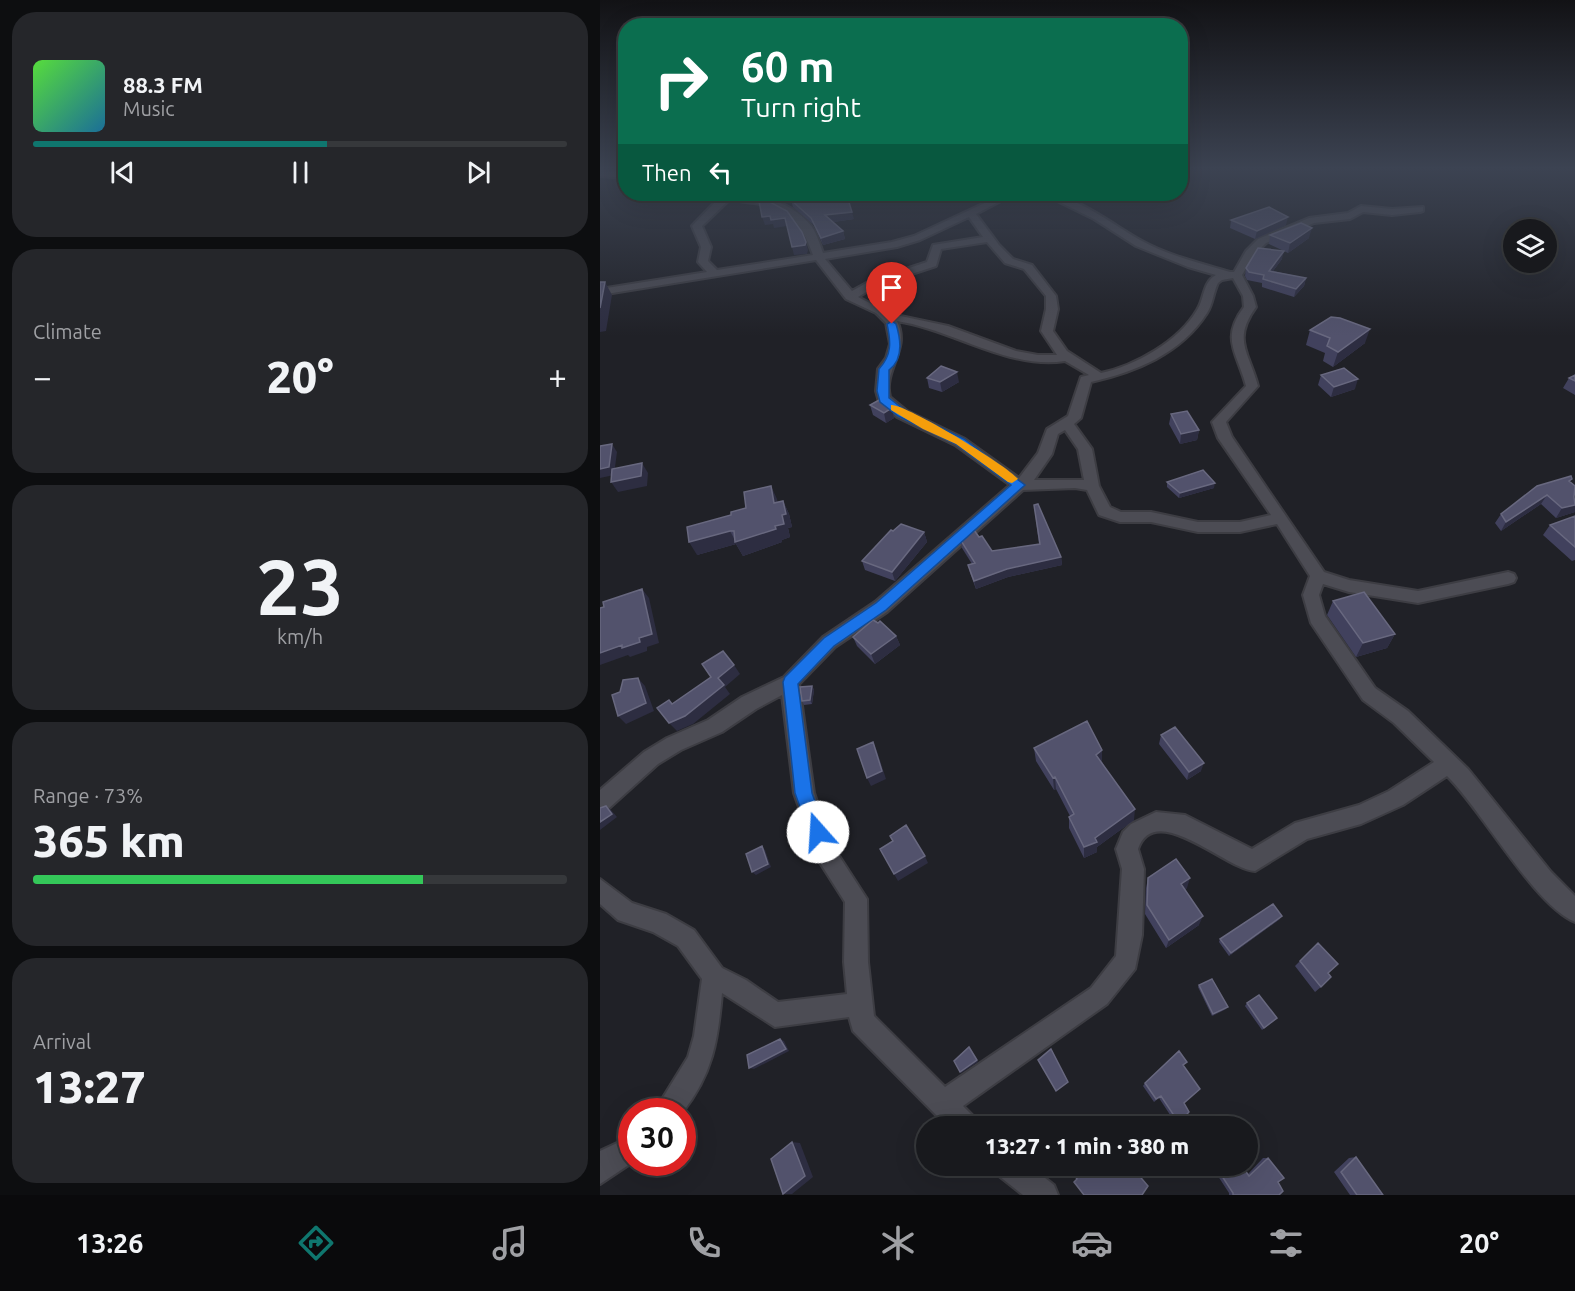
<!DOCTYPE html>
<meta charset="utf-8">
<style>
:root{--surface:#18191d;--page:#25262a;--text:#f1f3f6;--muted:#9fa0a4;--line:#36383b;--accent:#0f766e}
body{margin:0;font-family:Ubuntu,sans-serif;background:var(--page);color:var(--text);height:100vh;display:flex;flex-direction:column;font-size:22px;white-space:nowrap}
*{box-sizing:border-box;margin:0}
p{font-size:20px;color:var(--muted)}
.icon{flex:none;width:33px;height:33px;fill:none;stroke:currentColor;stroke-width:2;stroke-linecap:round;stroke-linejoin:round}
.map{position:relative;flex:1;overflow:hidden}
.sheet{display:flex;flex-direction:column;gap:12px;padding:12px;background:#0d0e10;width:600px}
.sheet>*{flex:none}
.hud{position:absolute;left:18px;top:18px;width:570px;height:183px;border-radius:24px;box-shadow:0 6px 24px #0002,0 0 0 2px var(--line);background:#0b6e4f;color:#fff;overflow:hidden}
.tools{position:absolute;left:903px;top:219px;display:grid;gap:12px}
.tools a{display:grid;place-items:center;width:54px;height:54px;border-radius:50%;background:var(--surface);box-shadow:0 6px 24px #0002,0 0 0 2px var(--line);font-size:30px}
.speed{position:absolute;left:18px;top:1098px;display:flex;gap:12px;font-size:30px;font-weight:700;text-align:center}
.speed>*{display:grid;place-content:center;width:78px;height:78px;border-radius:50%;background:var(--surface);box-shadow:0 6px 24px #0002,0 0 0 2px var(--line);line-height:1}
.speed .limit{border:9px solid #d22;background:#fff;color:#111}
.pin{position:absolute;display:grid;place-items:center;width:51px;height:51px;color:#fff;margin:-62px -26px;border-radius:50% 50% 50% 0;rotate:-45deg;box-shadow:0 0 6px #0007}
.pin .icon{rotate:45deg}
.me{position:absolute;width:66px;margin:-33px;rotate:341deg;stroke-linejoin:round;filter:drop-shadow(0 0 4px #0008)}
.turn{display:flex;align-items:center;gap:21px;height:126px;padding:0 24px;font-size:27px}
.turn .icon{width:78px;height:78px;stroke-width:2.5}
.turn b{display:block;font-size:42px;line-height:51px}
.then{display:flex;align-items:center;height:57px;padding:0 24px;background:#0003;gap:12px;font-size:22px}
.big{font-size:45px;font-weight:800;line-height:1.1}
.sheet .tile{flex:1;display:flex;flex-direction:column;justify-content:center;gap:9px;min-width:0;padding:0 21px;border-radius:24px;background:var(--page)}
.sheet .dial{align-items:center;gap:0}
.dial b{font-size:78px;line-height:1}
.song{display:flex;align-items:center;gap:18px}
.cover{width:72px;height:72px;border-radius:9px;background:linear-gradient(135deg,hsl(110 70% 55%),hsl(200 70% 35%))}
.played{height:6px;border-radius:3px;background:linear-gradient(90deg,var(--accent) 55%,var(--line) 55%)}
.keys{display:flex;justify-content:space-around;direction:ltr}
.heat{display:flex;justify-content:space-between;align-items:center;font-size:33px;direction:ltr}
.charge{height:9px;border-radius:4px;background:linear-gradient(90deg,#34c759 73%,var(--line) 0)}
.trip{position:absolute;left:316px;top:1116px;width:342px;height:60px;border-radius:30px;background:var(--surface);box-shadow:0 6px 24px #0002,0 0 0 2px var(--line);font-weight:800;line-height:60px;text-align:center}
.tabs{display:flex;height:96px;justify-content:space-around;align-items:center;background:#0a0a0c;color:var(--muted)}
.tabs .icon{width:42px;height:42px}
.tabs .current{color:var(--accent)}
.tabs b{font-size:27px;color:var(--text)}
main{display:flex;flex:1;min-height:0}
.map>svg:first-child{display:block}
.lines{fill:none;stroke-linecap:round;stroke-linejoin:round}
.minor-casing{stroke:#3d3d43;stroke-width:4}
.minor{fill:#4c4c54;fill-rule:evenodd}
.wall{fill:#41415d}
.shaded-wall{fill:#2d2d41}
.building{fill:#52526c;stroke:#68687f;stroke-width:1.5}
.route{fill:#1a73e8;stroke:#114b97;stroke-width:1.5}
.slow{fill:#f59e0b}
</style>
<main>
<section class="sheet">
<div class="tile">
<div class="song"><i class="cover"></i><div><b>88.3 FM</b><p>Music</p></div></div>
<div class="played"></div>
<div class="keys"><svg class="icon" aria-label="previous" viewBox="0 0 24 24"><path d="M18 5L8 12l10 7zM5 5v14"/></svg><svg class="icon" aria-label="pause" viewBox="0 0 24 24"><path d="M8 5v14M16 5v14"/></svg><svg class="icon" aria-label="next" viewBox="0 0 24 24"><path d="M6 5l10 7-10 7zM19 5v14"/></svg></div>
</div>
<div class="tile"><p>Climate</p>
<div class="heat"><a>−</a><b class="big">20°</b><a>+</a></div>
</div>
<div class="tile dial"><b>23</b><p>km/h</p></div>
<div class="tile"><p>Range · 73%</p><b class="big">365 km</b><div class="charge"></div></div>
<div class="tile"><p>Arrival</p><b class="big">13:27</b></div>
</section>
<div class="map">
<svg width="975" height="1195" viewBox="0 0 975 1195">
<rect width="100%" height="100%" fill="#202127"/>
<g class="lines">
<g class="minor-casing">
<path id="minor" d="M 0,170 L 26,172 L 26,178 L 0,176 Z
M 102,194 C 138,190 188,195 212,227 C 217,234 220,245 223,253 L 292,242 L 314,236 L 404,194 L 414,194 L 376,214 L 399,245 L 413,259 L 432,265 L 456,296 L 458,309 L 453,331 L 467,351 L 501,373 C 535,366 579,341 597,310 C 605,298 602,283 616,275 L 588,267 L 536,246 L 494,219 L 443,194 C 476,194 514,226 542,241 C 569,256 601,263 630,272 L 634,272 L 646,251 L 658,239 L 709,218 L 748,213 L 761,206 L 792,209 L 823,207 L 823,211 L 820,212 L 792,215 L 763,212 L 750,219 L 714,223 L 666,243 L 654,255 L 642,275 L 653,296 L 656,307 C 632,340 649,352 658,386 L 626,422 L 632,437 L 724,572 L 749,580 L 818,591 L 908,572 L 914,574 L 916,578 L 914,582 L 908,584 L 818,603 L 749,592 L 723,584 L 719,595 L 725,616 L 775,688 L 808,711 L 868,769 L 951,872 L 975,896 L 975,922 C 934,905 882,810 847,776 L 803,805 L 761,824 L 707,839 L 655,871 C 628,871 555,799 538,849 L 544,869 L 542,935 L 535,969 L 507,1004 L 363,1106 L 374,1117 L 378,1126 L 347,1126 L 253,1031 L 249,1017 L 175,1027 L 122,993 C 118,1040 113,1074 82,1113 L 54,1112 L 88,1057 L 94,1036 L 102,979 L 78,946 L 53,932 L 18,920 L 0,904 L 0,879 L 32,903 L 66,914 L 94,930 L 122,968 L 146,980 L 178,1002 L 247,994 L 244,962 L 245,902 L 217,858 L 194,793 L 182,695 L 156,709 L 122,732 L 81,750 L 58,764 L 7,810 L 0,813 L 0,790 L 44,752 L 67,738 L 108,720 L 142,697 L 184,677 L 223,637 L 275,602 L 410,485 L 355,445 L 297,417 L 279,402 L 276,391 L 278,369 L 286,358 L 290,344 L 286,323 L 276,313 L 246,299 L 216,260 L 0,295 L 0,289 L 107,272 L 98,262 L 101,247 L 92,226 L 119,198 ZM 129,200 C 176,205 196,207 213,255 L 117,270 L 108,261 L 111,247 L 102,226 ZM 369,217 L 383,237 L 333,245 L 327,262 L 270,281 L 252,291 L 225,259 L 297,247 L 320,240 ZM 387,242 L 405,263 L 424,269 L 446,296 L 446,309 L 441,331 L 457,355 L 438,355 L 416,351 L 348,326 L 291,314 L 258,297 L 278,285 L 336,266 L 341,249 ZM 633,278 L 643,296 L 644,307 C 620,339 637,352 646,386 L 612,422 L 618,438 L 671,515 L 640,522 L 598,522 L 551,512 L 521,512 L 510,507 L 499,486 L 492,449 L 474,424 L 481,418 L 491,382 C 535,372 581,354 607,313 C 613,304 613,293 618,283 L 622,280 ZM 297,321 C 354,330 409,370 465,361 L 489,375 L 481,377 L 468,416 L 447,429 L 438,453 L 419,478 L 365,439 L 307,411 L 290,397 C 283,369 311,350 297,321 ZM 465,430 L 478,449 L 484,480 L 434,480 L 452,454 L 458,434 ZM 475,488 L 487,490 L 499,515 L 520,522 L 551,522 L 598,532 L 640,532 L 677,524 L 710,576 L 703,595 L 711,623 L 763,700 L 794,723 L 834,762 L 789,791 L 759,805 L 695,823 L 652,849 L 585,815 L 556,812 L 531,824 L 523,832 L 516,849 L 522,869 L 516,956 L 491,988 L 345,1087 L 274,1016 L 268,962 L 267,899 L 232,845 L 214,793 L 199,684 L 235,647 L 287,612 L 423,490 Z
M 32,1136 L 33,1162 L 0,1184 L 0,1151 Z
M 395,1166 L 430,1166 L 454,1185 L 458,1195 L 423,1195 L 399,1176 Z"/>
</g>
<use href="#minor" class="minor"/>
</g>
<path class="wall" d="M 505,194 L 523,194 L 517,202 Z
M 191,200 L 224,202 L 254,219 L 233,222 L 243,231 L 245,239 L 223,245 L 214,225 L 193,207 Z
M 631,220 L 686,225 L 655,239 L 630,228 Z
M 670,235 L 709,238 L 688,253 L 669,244 Z
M 682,259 L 673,271 L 706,278 L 704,286 L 694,297 L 662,287 L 662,283 L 647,280 L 645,276 L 646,268 Z
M 710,330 L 765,343 L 733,367 L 723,361 L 725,353 L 706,345 Z
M 721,375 L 755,389 L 731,397 L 718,385 Z
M 975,375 L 975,395 L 963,388 L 969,378 Z
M 327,378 L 359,382 L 342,392 L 329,388 Z
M 270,405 L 292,408 L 294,418 L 286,423 L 273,415 Z
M 571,414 L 599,430 L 597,440 L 580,444 L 569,424 Z
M 972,479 L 970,481 L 975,512 L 956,518 L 941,504 L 901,531 L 895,523 L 901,514 Z
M 567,482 L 614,488 L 579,498 L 567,487 Z
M 171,486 L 177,502 L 183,501 L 189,514 L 192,527 L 188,528 L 190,537 L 182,540 L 182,542 L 143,556 L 136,544 L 97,555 L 131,515 L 146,508 Z
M 434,505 L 461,557 L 462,565 L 408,577 L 376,589 L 370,573 L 368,565 L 372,564 L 362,548 L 360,539 L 379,537 L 392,551 L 439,544 Z
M 975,516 L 975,560 L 972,561 L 943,535 L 950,525 Z
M 293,531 L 324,532 L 327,542 L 295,581 L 265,570 L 262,561 Z
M 733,601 L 795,634 L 787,648 L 756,657 L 727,615 Z
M 278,623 L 296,636 L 300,645 L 275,664 L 257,646 L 253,637 Z
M 212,686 L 214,690 L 212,704 L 204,705 L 202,701 Z
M 561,735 L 601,771 L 587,780 L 559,744 Z
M 434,748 L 502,750 L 502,762 L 534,820 L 497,847 L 497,852 L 484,858 L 469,828 L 469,817 L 470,816 L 456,789 L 454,790 L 436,761 Z
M 548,878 L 587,888 L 585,889 L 599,925 L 566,948 L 545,914 L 546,888 Z
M 680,919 L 629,956 L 619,942 L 620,939 Z
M 718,943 L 728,973 L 721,987 L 715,992 L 695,966 Z
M 599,985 L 626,1009 L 612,1016 L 598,987 Z
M 647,1003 L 677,1018 L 662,1030 L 645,1006 Z
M 583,1066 L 584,1103 L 579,1123 L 576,1124 L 559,1098 L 554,1102 L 543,1086 L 545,1083 Z
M 756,1157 L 783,1195 L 750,1195 L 734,1172 L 749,1158 Z
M 663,1158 L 668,1158 L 678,1182 L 679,1195 L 629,1195 L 629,1193 L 616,1173 L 624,1166 L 642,1166 L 648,1174 Z"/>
<path class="shaded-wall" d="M 517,194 L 523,194 L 517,202 Z
M 252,212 L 254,219 L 227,223 L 225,215 Z
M 170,216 L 185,218 L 187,226 L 174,228 L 173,224 L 165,225 L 162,217 Z
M 688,217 L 686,225 L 655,239 L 657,231 Z
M 712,228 L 709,238 L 688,253 L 690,243 Z
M 243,231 L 245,239 L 223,245 L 221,238 Z
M 206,242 L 208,250 L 207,254 L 194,255 L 192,247 Z
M 684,251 L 682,259 L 667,279 L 669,271 Z
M 706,278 L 704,286 L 694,297 L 696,289 Z
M 5,282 L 12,295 L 6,331 L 0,332 L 0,308 Z
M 770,329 L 765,343 L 733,367 L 738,352 Z
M 357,372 L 359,382 L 342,392 L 340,382 Z
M 758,379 L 755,389 L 731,397 L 734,387 Z
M 292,408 L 294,418 L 286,423 L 284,413 Z
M 599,430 L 597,440 L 580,444 L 581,434 Z
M 12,444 L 17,452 L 14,475 L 0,478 L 0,469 Z
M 42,463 L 48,473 L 47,486 L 18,492 L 11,482 Z
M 615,483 L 614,488 L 579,498 L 580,493 Z
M 171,486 L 177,499 L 180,516 L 174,503 Z
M 947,495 L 941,504 L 901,531 L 906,522 Z
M 183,501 L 189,514 L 192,527 L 188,528 L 190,537 L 182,540 L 182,542 L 143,556 L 136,544 L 97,555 L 89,542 L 130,531 L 136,542 L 175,526 L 182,515 Z
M 975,505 L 975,512 L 956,518 L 962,508 Z
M 324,532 L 327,542 L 295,581 L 292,572 Z
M 461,557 L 462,565 L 408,577 L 376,589 L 374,581 L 407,569 Z
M 42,589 L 49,598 L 59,643 L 47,647 L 47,651 L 30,657 L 28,655 L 0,665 L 0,653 Z
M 795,634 L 787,648 L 756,657 L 763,643 Z
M 296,636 L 300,645 L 275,664 L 271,654 Z
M 134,665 L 140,674 L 125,687 L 130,694 L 93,724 L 77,731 L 69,723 L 118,678 Z
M 38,678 L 45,686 L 54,711 L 26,724 L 18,716 Z
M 212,686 L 214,690 L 212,704 L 210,700 Z
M 273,742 L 277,751 L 286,779 L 271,786 L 267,778 Z
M 502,750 L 502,763 L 496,755 Z
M 604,763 L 601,771 L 587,780 L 589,772 Z
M 455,777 L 456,789 L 454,790 L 453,778 Z
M 6,806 L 11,810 L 17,817 L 0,830 L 0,822 Z
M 535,809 L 534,820 L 497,847 L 497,852 L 484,858 L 484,847 L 495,838 Z
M 162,846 L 165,850 L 171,867 L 156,875 L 152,872 Z
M 325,856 L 328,863 L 298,881 L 294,874 Z
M 590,878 L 587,888 L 578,893 L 581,884 Z
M 603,916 L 599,925 L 566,948 L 569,940 Z
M 682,916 L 680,919 L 629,956 L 631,953 Z
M 628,1007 L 626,1009 L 612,1016 L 613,1014 Z
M 180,1039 L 184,1041 L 189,1051 L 154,1069 L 149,1068 Z
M 369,1047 L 378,1062 L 361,1073 L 360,1072 Z
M 192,1142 L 200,1143 L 213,1177 L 192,1194 L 183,1194 Z"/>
<path class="building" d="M 220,194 L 224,202 L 248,199 L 252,212 L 225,215 L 243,231 L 221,238 L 211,218 L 191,200 Z
M 159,201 L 168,201 L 187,211 L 202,232 L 206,242 L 205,245 L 192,247 L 185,218 L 171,220 L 170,216 L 162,217 Z
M 669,207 L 688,217 L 657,231 L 631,220 Z
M 701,223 L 712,228 L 690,243 L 670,235 Z
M 658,248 L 684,251 L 669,271 L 706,278 L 696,289 L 663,279 L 664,275 L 649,272 L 646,268 Z
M 0,282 L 5,282 L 0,308 Z
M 731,317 L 740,318 L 770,329 L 738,352 L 727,346 L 730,338 L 710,330 Z
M 341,366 L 357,372 L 340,382 L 327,378 Z
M 744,368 L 758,379 L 734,387 L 721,375 Z
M 975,375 L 975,381 L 969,378 Z
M 281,399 L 292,408 L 284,413 L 270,405 Z
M 587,411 L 599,430 L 581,434 L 571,414 Z
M 12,444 L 9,467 L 0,469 L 0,446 Z
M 42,463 L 41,476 L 11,482 L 12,469 Z
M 603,470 L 615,483 L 580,493 L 567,482 Z
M 971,476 L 972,479 L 969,481 L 975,486 L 974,497 L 975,505 L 962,508 L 947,495 L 906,522 L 901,514 L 937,486 Z
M 171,486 L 174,503 L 183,501 L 186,514 L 182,515 L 184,524 L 175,526 L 176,529 L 135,542 L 134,531 L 130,531 L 89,542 L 87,527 L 131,515 L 131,512 L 146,508 L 144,492 Z
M 438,504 L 461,557 L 407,569 L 374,581 L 368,565 L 375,563 L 360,539 L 374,530 L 379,537 L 382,536 L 392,551 L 440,544 L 434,505 Z
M 975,516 L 975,547 L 950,525 Z
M 301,524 L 324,532 L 292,572 L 262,561 L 291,530 L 293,531 Z
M 42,589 L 52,634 L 39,638 L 40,642 L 22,648 L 22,645 L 0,653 L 0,608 L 4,607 L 3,602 Z
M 764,592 L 795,634 L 763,643 L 733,601 Z
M 273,620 L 278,623 L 280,621 L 296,636 L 271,654 L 253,637 Z
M 123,651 L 134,665 L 118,678 L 124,685 L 85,716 L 69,723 L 57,708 L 69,700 L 72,704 L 111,677 L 102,664 Z
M 38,678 L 46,703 L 18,716 L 12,695 L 20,692 L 23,680 Z
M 212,686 L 210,700 L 202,701 L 200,687 Z
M 487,721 L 502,750 L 496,755 L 535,809 L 495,838 L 497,842 L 484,847 L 469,817 L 474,814 L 455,777 L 453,778 L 434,748 Z
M 575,727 L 604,763 L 589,772 L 561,735 Z
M 273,742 L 282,771 L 267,778 L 257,749 Z
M 6,806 L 12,814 L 0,822 L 0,808 Z
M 306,825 L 325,856 L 294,874 L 280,849 L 293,841 L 290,836 Z
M 162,846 L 168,864 L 152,872 L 146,854 Z
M 576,859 L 590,878 L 581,884 L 603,916 L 569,940 L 547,905 L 548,878 Z
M 673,904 L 682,916 L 631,953 L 620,939 Z
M 718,943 L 738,964 L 728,973 L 731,977 L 721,987 L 700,961 Z
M 612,979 L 628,1007 L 613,1014 L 599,985 Z
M 659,995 L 677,1018 L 664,1028 L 647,1003 Z
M 180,1039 L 186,1049 L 149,1068 L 147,1055 Z
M 369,1047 L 377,1060 L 360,1072 L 354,1061 Z
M 451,1049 L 468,1082 L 456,1091 L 438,1060 Z
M 579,1051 L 587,1062 L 583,1065 L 600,1089 L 584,1103 L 589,1112 L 579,1123 L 561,1096 L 556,1099 L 545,1083 Z
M 192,1142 L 205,1176 L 183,1194 L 171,1159 Z
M 756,1157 L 783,1195 L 757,1195 L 741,1172 Z
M 668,1158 L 684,1178 L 678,1182 L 683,1191 L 679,1195 L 633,1195 L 633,1193 L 620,1173 L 627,1166 L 642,1166 L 649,1176 Z
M 469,1166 L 531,1166 L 548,1186 L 542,1195 L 484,1195 L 474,1182 L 477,1179 Z"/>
<linearGradient id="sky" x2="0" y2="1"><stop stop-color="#121215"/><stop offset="0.5" stop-color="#3c4352"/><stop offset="1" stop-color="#3c4352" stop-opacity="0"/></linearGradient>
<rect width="975" height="336" fill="url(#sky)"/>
<path class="route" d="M 292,321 L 296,324 C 301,340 304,359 289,370 L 289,398 L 306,411 L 364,439 L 425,485 L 286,610 L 234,646 L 198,684 L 212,793 L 226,832 L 224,838 L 218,840 L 211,838 L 195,793 L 183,682 L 185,677 L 224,638 L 276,603 L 411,485 L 356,444 L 298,416 L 280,402 L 277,391 L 279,369 C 292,355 291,342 287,324 Z"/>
<path class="slow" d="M 291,405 C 304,403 407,465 418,479 L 412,483 L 408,482 L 356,444 L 323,429 L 291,410 Z"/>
</svg>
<div class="tools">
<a><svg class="icon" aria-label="layers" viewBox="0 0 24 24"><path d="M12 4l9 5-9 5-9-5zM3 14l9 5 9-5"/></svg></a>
</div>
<div class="speed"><div class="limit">30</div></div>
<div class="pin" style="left:292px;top:324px;background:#d93025"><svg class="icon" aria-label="arrive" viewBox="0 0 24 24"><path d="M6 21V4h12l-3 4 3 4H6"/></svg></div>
<svg class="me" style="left:218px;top:832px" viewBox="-20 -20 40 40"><circle r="19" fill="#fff"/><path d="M0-13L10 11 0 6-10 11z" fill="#1a73e8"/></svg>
<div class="trip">13:27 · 1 min · 380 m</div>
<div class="hud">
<div class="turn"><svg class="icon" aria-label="right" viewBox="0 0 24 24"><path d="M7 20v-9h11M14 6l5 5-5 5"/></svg><div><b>60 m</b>Turn right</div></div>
<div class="then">Then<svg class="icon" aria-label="left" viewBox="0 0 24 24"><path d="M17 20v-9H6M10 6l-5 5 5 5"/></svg></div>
</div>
</div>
</main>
<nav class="tabs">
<b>13:26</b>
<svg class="icon current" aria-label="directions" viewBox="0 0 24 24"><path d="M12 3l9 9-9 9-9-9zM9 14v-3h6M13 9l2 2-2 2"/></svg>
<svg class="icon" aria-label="music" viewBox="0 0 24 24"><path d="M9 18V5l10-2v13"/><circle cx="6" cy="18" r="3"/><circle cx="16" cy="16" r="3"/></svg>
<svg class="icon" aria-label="phone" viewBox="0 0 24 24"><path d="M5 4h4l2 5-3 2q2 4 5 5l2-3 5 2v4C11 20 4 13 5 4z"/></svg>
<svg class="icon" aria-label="climate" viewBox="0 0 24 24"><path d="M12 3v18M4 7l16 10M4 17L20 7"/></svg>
<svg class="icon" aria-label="car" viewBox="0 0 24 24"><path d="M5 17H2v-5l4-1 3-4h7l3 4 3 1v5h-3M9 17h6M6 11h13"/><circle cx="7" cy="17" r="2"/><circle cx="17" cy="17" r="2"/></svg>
<svg class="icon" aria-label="filters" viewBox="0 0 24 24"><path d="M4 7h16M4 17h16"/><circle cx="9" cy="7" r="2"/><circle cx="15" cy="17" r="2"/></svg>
<b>20°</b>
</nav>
